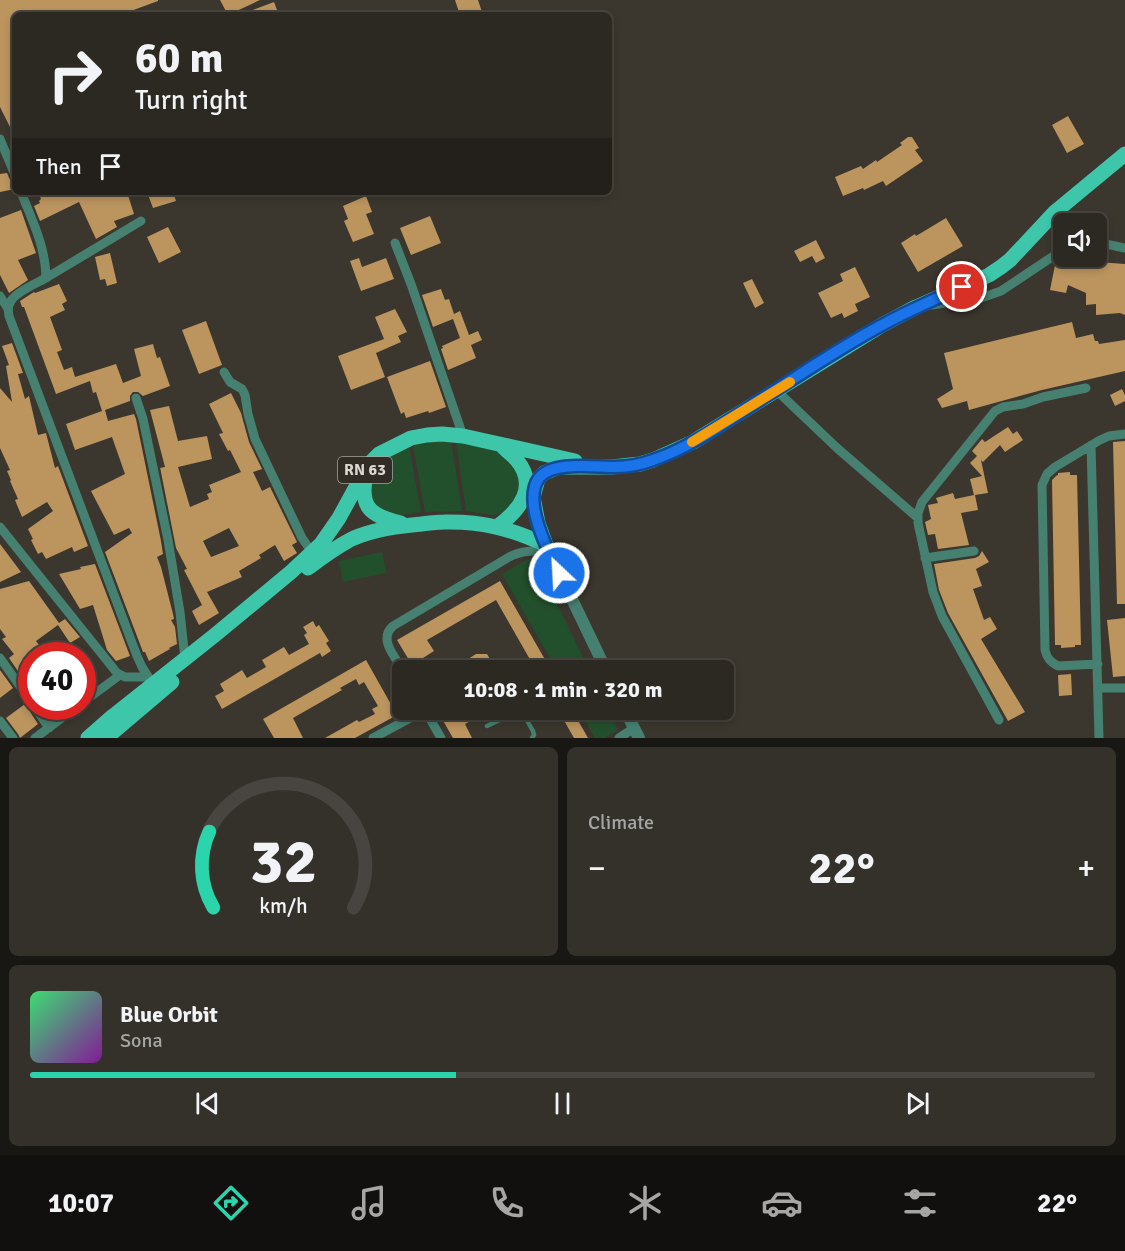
<!DOCTYPE html>
<meta charset="utf-8">
<style>
:root{--surface:#2c2922;--page:#34312a;--text:#f1f3f6;--muted:#a6a6a5;--line:#484540;--accent:#2bd5ac}
body{margin:0;font-family:Signika,sans-serif;background:var(--page);color:var(--text);height:100vh;display:flex;flex-direction:column;font-size:22px;white-space:nowrap}
*{box-sizing:border-box;margin:0}
p{font-size:20px;color:var(--muted)}
.icon{flex:none;width:33px;height:33px;fill:none;stroke:currentColor;stroke-width:2;stroke-linecap:round;stroke-linejoin:round}
.map{position:relative;height:738px;overflow:hidden}
.side{display:flex;flex-direction:column;gap:9px;padding:9px;background:#181713;flex:1}
.side>*{flex:none}
.banner{position:absolute;left:12px;top:12px;width:600px;height:183px;border-radius:9px;box-shadow:0 3px 9px #0003,0 0 0 2px var(--line);background:#2c2922;color:var(--text);overflow:hidden}
.controls{position:absolute;left:1053px;top:213px;display:grid;gap:12px}
.controls a{display:grid;place-items:center;width:54px;height:54px;border-radius:9px;background:var(--surface);box-shadow:0 3px 9px #0003,0 0 0 2px var(--line);font-size:30px}
.speed{position:absolute;left:18px;top:642px;display:flex;gap:12px;font-size:30px;font-weight:700;text-align:center}
.speed>*{display:grid;place-content:center;width:78px;height:78px;border-radius:50%;background:var(--surface);box-shadow:0 3px 9px #0003,0 0 0 2px var(--line);line-height:1}
.speed .limit{border:9px solid #d22;background:#fff;color:#111}
.pin{position:absolute;display:grid;place-items:center;width:51px;height:51px;color:#fff;margin:-26px;border:3px solid #fff;border-radius:50%;box-shadow:0 2px 6px #0007}
.me{position:absolute;width:66px;margin:-33px;rotate:335deg;stroke-linejoin:round;filter:drop-shadow(0 0 4px #0008)}
.turn{display:flex;align-items:center;gap:21px;height:126px;padding:0 24px;font-size:27px}
.turn .icon{width:78px;height:78px;stroke-width:2.5}
.turn b{display:block;font-size:42px;line-height:51px}
.then{display:flex;align-items:center;height:57px;padding:0 24px;background:#0003;gap:12px;font-size:22px}
.big{font-size:45px;font-weight:700;line-height:1.1}
.side .widget{flex:1;display:flex;flex-direction:column;justify-content:center;gap:9px;min-width:0;padding:0 21px;border-radius:9px;background:var(--page)}
.side .dial{align-items:center;gap:0}
.dial svg{height:156px;overflow:visible;fill:none;stroke:var(--line);stroke-width:7;stroke-linecap:round;text-anchor:middle}
.dial text{fill:var(--text);stroke:none}
.song{display:flex;align-items:center;gap:18px}
.cover{width:72px;height:72px;border-radius:9px;background:linear-gradient(135deg,hsl(140 70% 55%),hsl(290 70% 35%))}
.played{height:6px;border-radius:3px;background:linear-gradient(90deg,var(--accent) 40%,var(--line) 40%)}
.keys{display:flex;justify-content:space-around;direction:ltr}
.heat{display:flex;justify-content:space-between;align-items:center;font-size:33px;direction:ltr}
.side .tiles{flex:1;display:grid;gap:9px;grid-template-columns:1fr 1fr}
.widget:last-child{grid-column:span 2}
.trip{position:absolute;left:392px;top:660px;width:342px;height:60px;border-radius:9px;background:var(--surface);box-shadow:0 3px 9px #0003,0 0 0 2px var(--line);font-weight:700;line-height:60px;text-align:center}
.menu{display:flex;height:96px;justify-content:space-around;align-items:center;background:#12100e;color:var(--muted)}
.menu .icon{width:42px;height:42px}
.menu .active{color:var(--accent)}
.menu b{font-size:27px;color:var(--text)}
.map>svg:first-child{display:block}
.green{fill:#23502c}
.building{fill:#bb945e;fill-rule:evenodd}
.lines{fill:none;stroke-linecap:round;stroke-linejoin:round}
.service{stroke:#468071;stroke-width:4.5}
.minor{stroke:#468071;stroke-width:9}
.tertiary{stroke:#468071;stroke-width:12}
.primary{stroke:#3ec6aa;stroke-width:15}
.route-casing{stroke:#114b97;stroke-width:15}
.route{stroke:#1a73e8;stroke-width:10}
.slow{stroke:#f59e0b;stroke-width:10}
.labels{text-anchor:middle;dominant-baseline:central;stroke-width:6;stroke-linejoin:round;paint-order:stroke}
.shield{fill:#312d24;stroke:#a7a49d;stroke-width:1.5}
.shield-label{font-size:16px;font-weight:bold;fill:#d9d7d1}
</style>
<div class="map">
<svg width="1125" height="738" viewBox="0 0 1125 738">
<rect width="100%" height="100%" fill="#3b372e"/>
<path class="green" d="M 451,440 L 462,511 L 425,512 L 413,445 L 418,443 Z
M 456,442 C 473,445 505,449 516,465 C 521,471 520,485 522,492 C 517,498 512,507 506,512 C 496,518 477,512 466,511 Z
M 409,446 L 421,512 C 412,513 402,516 393,515 C 386,514 378,508 374,502 C 359,476 389,457 409,446 Z
M 382,552 L 386,573 L 343,582 L 339,561 Z
M 530,558 L 534,558 L 538,564 L 589,670 L 557,670 L 502,574 Z
M 579,710 L 608,710 L 618,730 L 604,738 L 595,738 Z"/>
<path class="building" d="M 0,0 L 158,0 L 158,1 L 120,15 L 15,15 L 15,137 L 0,107 Z
M 220,0 L 260,0 L 228,15 Z
M 455,0 L 478,0 L 483,15 L 460,15 Z
M 274,2 L 279,15 L 242,15 L 242,14 Z
M 1068,116 L 1084,144 L 1067,153 L 1052,125 Z
M 908,137 L 912,137 L 919,148 L 915,150 L 923,161 L 886,186 L 883,181 L 864,190 L 863,188 L 843,196 L 835,177 L 861,166 L 863,169 L 876,160 L 877,162 L 902,145 L 900,143 Z
M 7,173 L 10,180 L 15,182 L 15,189 L 0,192 L 0,174 Z
M 38,192 L 127,192 L 134,214 L 114,221 L 117,227 L 96,239 L 79,202 L 40,221 L 34,206 L 40,203 L 39,201 L 41,199 Z
M 147,192 L 173,192 L 176,201 L 153,208 Z
M 366,196 L 372,212 L 366,214 L 374,234 L 353,242 L 344,221 L 348,219 L 343,206 Z
M 21,210 L 36,253 L 18,260 L 28,280 L 9,293 L 0,275 L 0,218 Z
M 430,216 L 441,243 L 411,255 L 400,228 Z
M 946,218 L 963,246 L 918,272 L 901,243 L 915,234 L 916,236 Z
M 168,227 L 181,252 L 159,263 L 147,237 Z
M 816,240 L 825,258 L 816,263 L 812,256 L 800,262 L 794,251 Z
M 110,253 L 117,283 L 107,286 L 105,279 L 100,280 L 95,257 Z
M 1065,256 L 1099,256 L 1098,262 L 1125,264 L 1125,315 L 1120,313 L 1096,315 L 1096,304 L 1086,305 L 1086,293 L 1068,285 L 1066,293 L 1050,290 L 1055,265 L 1058,266 L 1058,261 Z
M 359,258 L 362,267 L 386,258 L 394,279 L 361,291 L 350,261 Z
M 855,267 L 870,297 L 855,304 L 858,311 L 844,318 L 842,313 L 831,318 L 818,293 L 843,281 L 840,274 Z
M 752,279 L 764,303 L 755,308 L 743,283 Z
M 59,284 L 67,301 L 62,304 L 65,310 L 50,317 L 62,350 L 57,352 L 64,370 L 72,367 L 75,377 L 116,364 L 123,383 L 141,376 L 134,349 L 153,344 L 157,358 L 160,357 L 170,386 L 143,396 L 138,392 L 133,392 L 130,396 L 130,401 L 105,410 L 108,421 L 134,414 L 136,419 L 161,541 L 163,554 L 157,557 L 161,567 L 173,614 L 174,619 L 171,620 L 175,627 L 177,644 L 169,648 L 170,649 L 149,661 L 145,652 L 143,652 L 105,552 L 132,533 L 129,528 L 114,535 L 91,491 L 125,474 L 112,437 L 75,450 L 66,424 L 102,411 L 96,392 L 93,393 L 90,381 L 56,394 L 24,307 L 22,307 L 20,301 L 34,292 L 35,293 Z
M 441,289 L 445,300 L 449,299 L 454,314 L 460,311 L 469,335 L 478,331 L 482,340 L 471,345 L 476,358 L 448,370 L 441,349 L 443,348 L 442,346 L 460,338 L 453,319 L 433,327 L 422,295 Z
M 395,309 L 407,332 L 398,336 L 401,342 L 376,353 L 385,377 L 351,390 L 338,356 L 384,339 L 375,317 Z
M 206,321 L 222,365 L 199,374 L 182,330 Z
M 1072,322 L 1076,338 L 1093,334 L 1095,341 L 1098,341 L 1099,344 L 1125,340 L 1125,371 L 1042,390 L 969,410 L 967,401 L 942,408 L 937,399 L 953,389 L 944,353 Z
M 12,343 L 23,373 L 18,374 L 25,399 L 29,396 L 38,435 L 46,433 L 55,468 L 58,466 L 88,546 L 74,552 L 72,547 L 46,559 L 42,552 L 38,554 L 31,540 L 33,539 L 28,529 L 53,511 L 47,502 L 22,517 L 15,500 L 18,499 L 10,481 L 11,480 L 7,471 L 10,470 L 0,448 L 0,388 L 12,402 L 6,366 L 9,365 L 2,346 Z
M 430,361 L 446,407 L 429,413 L 428,411 L 406,418 L 404,412 L 401,414 L 387,377 Z
M 1122,389 L 1125,395 L 1125,401 L 1115,406 L 1110,395 Z
M 231,393 L 241,413 L 249,442 L 262,469 L 253,472 L 262,491 L 270,487 L 297,542 L 292,545 L 297,553 L 284,561 L 275,545 L 259,555 L 261,558 L 239,571 L 242,577 L 207,592 L 219,613 L 199,625 L 192,611 L 202,605 L 184,570 L 187,569 L 176,548 L 160,467 L 160,468 L 165,467 L 150,410 L 169,406 L 178,441 L 207,436 L 212,459 L 178,467 L 190,507 L 209,499 L 207,494 L 212,492 L 209,485 L 241,472 L 230,450 L 228,451 L 219,434 L 223,433 L 209,404 ZM 229,528 L 239,546 L 211,557 L 203,541 Z
M 1008,427 L 1013,434 L 1017,431 L 1023,440 L 1005,452 L 1000,445 L 983,462 L 981,460 L 988,493 L 975,495 L 978,510 L 961,513 L 969,545 L 938,549 L 935,534 L 928,535 L 925,522 L 931,519 L 928,505 L 938,503 L 936,498 L 953,493 L 955,499 L 974,495 L 970,479 L 982,476 L 970,463 L 977,456 L 972,451 L 982,439 L 985,442 Z
M 1125,441 L 1125,604 L 1117,604 L 1113,442 Z
M 1070,472 L 1070,475 L 1077,475 L 1081,645 L 1075,645 L 1075,647 L 1061,648 L 1061,645 L 1055,645 L 1052,480 L 1056,476 L 1058,475 L 1058,473 Z
M 0,544 L 21,572 L 0,582 Z
M 982,551 L 989,562 L 976,569 L 982,586 L 973,589 L 984,620 L 990,617 L 997,629 L 981,639 L 1025,712 L 1008,721 L 948,613 L 939,590 L 934,564 L 975,558 L 979,556 Z
M 95,564 L 130,656 L 116,661 L 107,650 L 93,605 L 80,609 L 59,574 L 81,569 L 80,567 Z
M 29,581 L 59,623 L 65,619 L 80,637 L 70,643 L 58,625 L 36,641 L 47,656 L 32,656 L 32,675 L 24,680 L 9,658 L 14,654 L 2,639 L 6,637 L 0,629 L 0,589 Z
M 500,581 L 551,670 L 536,670 L 496,600 L 427,640 L 434,651 L 423,658 L 429,670 L 415,670 L 397,640 Z
M 1125,618 L 1125,676 L 1113,677 L 1107,620 Z
M 313,621 L 316,627 L 319,625 L 329,641 L 326,643 L 331,651 L 322,657 L 320,653 L 222,709 L 215,696 L 224,691 L 220,684 L 242,670 L 247,678 L 266,667 L 262,660 L 284,647 L 289,655 L 309,644 L 304,635 L 307,633 L 303,627 Z
M 476,654 L 487,654 L 496,670 L 464,670 L 460,664 Z
M 366,660 L 397,715 L 355,738 L 325,738 L 357,720 L 359,722 L 375,714 L 372,709 L 378,706 L 364,682 L 359,685 L 356,679 L 340,688 L 342,690 L 293,718 L 303,738 L 274,738 L 263,719 Z
M 82,663 L 95,679 L 82,689 Z
M 0,670 L 13,688 L 0,698 Z
M 1071,674 L 1072,695 L 1059,696 L 1058,675 Z
M 25,704 L 38,724 L 20,738 L 18,734 L 6,718 Z
M 459,710 L 490,710 L 465,724 L 472,738 L 453,738 L 442,719 Z
M 558,710 L 572,710 L 588,738 L 574,738 Z"/>
<g class="lines">
<path class="service" d="M 487,726 L 516,712 L 522,712 L 524,715 L 533,731 L 534,735 L 532,738"/>
<path class="minor" d="M 0,139 L 15,175
M 21,192 C 32,220 46,248 46,278 C 37,283 16,292 11,301 C 8,305 8,311 9,316 L 137,656 L 142,667 L 154,686
M 1096,242 L 1125,248
M 395,243 L 411,284 L 463,436
M 46,278 L 141,221
M 0,296 L 8,309
M 931,305 L 981,298 L 1001,291 L 1064,249
M 224,372 L 230,382 L 242,389 L 245,395 L 248,414 L 255,439 L 302,538 L 314,555
M 776,390 L 837,448 L 918,518
M 136,398 L 143,419 L 168,540 L 180,612 L 185,659
M 1091,445 L 1099,738
M 0,527 L 117,673 L 125,677 L 148,677
M 925,558 L 974,551
M 0,658 L 32,703
M 1098,664 L 1058,666 C 1050,662 1047,658 1045,650 L 1042,485 L 1047,474 L 1055,467 L 1100,440 L 1109,436 L 1125,434
M 403,670 C 395,657 378,639 393,626 L 509,557 C 523,550 535,550 550,553
M 1098,688 L 1125,688
M 82,703 L 120,675
M 34,706 L 49,728
M 425,710 L 441,738
M 999,720 L 942,616 L 933,592 L 918,523 L 918,513 L 922,502 L 995,411 L 1003,407 L 1023,404 L 1043,397 L 1086,388
M 0,721 L 13,738
M 35,738 L 78,706
M 373,738 L 425,710
M 619,738 L 634,728"/>
<path class="tertiary" d="M 546,545 L 606,670
M 625,710 L 639,738"/>
<path class="primary" d="M 366,474 C 359,507 370,516 401,523
M 498,526 C 520,510 539,486 516,459 C 512,455 507,451 503,447
M 546,545 L 538,523 L 533,497 L 538,479 L 544,473 L 559,467 L 612,467 L 640,464 L 653,460 L 693,442 L 882,325 L 916,307 L 989,275 L 1001,267 L 1010,260 L 1055,212 L 1125,154
M 308,568 C 323,557 337,546 354,538 C 373,530 392,527 412,525 C 423,524 434,522 444,522 C 482,521 512,529 546,545
M 88,738 L 113,716 L 215,635 L 291,572 L 321,544 L 339,518 L 368,465 L 379,454 L 411,438 L 427,435 L 442,434 L 463,436 L 575,461
M 106,738 L 172,682"/>
</g>
<g class="lines">
<g class="route-casing">
<path id="route" d="M 559,573 C 548,551 522,501 539,478 C 552,461 593,467 613,467 C 626,467 640,465 653,460 C 694,446 731,418 768,395 C 806,371 844,345 884,324 C 909,310 936,299 962,287"/>
</g>
<use href="#route" class="route"/>
<path class="slow" d="M 692,442 L 790,382"/>
</g>
<g class="labels">
<rect class="shield" x="338" y="457" width="54" height="26" rx="4.5"/>
<g class="shield-label">
<text x="365" y="470">RN 63</text>
</g>
</g>
</svg>
<div class="controls">
<a><svg class="icon" aria-label="sound" viewBox="0 0 24 24"><path d="M4 9h4l5-4v14l-5-4H4zM17 9q2 3 0 6"/></svg></a>
</div>
<div class="speed"><div class="limit">40</div></div>
<div class="pin" style="left:962px;top:287px;background:#d93025"><svg class="icon" aria-label="arrive" viewBox="0 0 24 24"><path d="M6 21V4h12l-3 4 3 4H6"/></svg></div>
<svg class="me" style="left:559px;top:573px" viewBox="-20 -20 40 40"><circle r="17" fill="#1a73e8" stroke="#fff" stroke-width="3"/><path d="M0-11L8 9 0 5-8 9z" fill="#fff"/></svg>
<div class="trip">10:08 · 1 min · 320 m</div>
<div class="banner">
<div class="turn"><svg class="icon" aria-label="right" viewBox="0 0 24 24"><path d="M7 20v-9h11M14 6l5 5-5 5"/></svg><div><b>60 m</b>Turn right</div></div>
<div class="then">Then<svg class="icon" aria-label="arrive" viewBox="0 0 24 24"><path d="M6 21V4h12l-3 4 3 4H6"/></svg></div>
</div>
</div>
<section class="side">
<div class="tiles">
<div class="widget dial"><svg viewBox="0 0 100 80">
<path d="M14 69A42 42 0 1 1 86 69"/>
<path d="M14 69A42 42 0 0 1 12 30" stroke="#2bd5ac"/>
<text x="50" y="56" font-size="32" font-weight="700">32</text>
<text x="50" y="72" font-size="11">km/h</text>
</svg></div>
<div class="widget"><p>Climate</p>
<div class="heat"><a>−</a><b class="big">22°</b><a>+</a></div>
</div>
<div class="widget">
<div class="song"><i class="cover"></i><div><b>Blue Orbit</b><p>Sona</p></div></div>
<div class="played"></div>
<div class="keys"><svg class="icon" aria-label="previous" viewBox="0 0 24 24"><path d="M18 5L8 12l10 7zM5 5v14"/></svg><svg class="icon" aria-label="pause" viewBox="0 0 24 24"><path d="M8 5v14M16 5v14"/></svg><svg class="icon" aria-label="next" viewBox="0 0 24 24"><path d="M6 5l10 7-10 7zM19 5v14"/></svg></div>
</div>
</div>
</section>
<nav class="menu">
<b>10:07</b>
<svg class="icon active" aria-label="directions" viewBox="0 0 24 24"><path d="M12 3l9 9-9 9-9-9zM9 14v-3h6M13 9l2 2-2 2"/></svg>
<svg class="icon" aria-label="music" viewBox="0 0 24 24"><path d="M9 18V5l10-2v13"/><circle cx="6" cy="18" r="3"/><circle cx="16" cy="16" r="3"/></svg>
<svg class="icon" aria-label="phone" viewBox="0 0 24 24"><path d="M5 4h4l2 5-3 2q2 4 5 5l2-3 5 2v4C11 20 4 13 5 4z"/></svg>
<svg class="icon" aria-label="climate" viewBox="0 0 24 24"><path d="M12 3v18M4 7l16 10M4 17L20 7"/></svg>
<svg class="icon" aria-label="car" viewBox="0 0 24 24"><path d="M5 17H2v-5l4-1 3-4h7l3 4 3 1v5h-3M9 17h6M6 11h13"/><circle cx="7" cy="17" r="2"/><circle cx="17" cy="17" r="2"/></svg>
<svg class="icon" aria-label="filters" viewBox="0 0 24 24"><path d="M4 7h16M4 17h16"/><circle cx="9" cy="7" r="2"/><circle cx="15" cy="17" r="2"/></svg>
<b>22°</b>
</nav>
